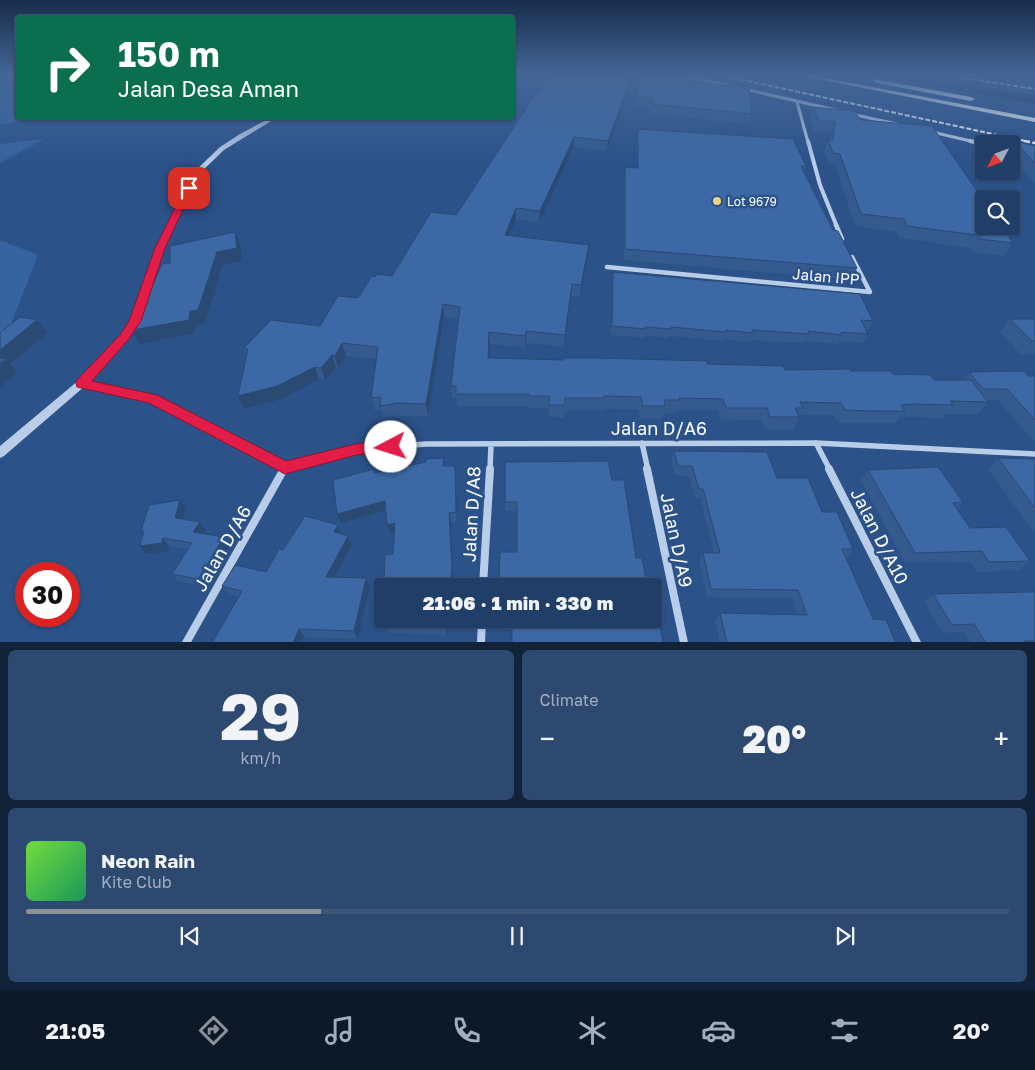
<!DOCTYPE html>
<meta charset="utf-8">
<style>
:root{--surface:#203e67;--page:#2d4970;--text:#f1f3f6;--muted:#a2aec0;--line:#3d577b;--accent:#8c9099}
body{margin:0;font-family:"Golos Text",sans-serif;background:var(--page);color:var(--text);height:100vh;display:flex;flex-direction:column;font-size:19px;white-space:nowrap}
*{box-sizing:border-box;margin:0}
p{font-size:16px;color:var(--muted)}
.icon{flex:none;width:28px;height:28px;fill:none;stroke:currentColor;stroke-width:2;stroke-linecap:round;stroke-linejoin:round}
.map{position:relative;height:642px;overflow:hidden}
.sheet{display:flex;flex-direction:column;gap:8px;padding:8px;background:#122239;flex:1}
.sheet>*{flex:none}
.banner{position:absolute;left:15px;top:15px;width:500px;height:105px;border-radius:5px;box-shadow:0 1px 4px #0004,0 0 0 1px var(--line);background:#0b6e4f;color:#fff;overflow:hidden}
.needle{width:32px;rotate:229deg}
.fabs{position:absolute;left:975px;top:135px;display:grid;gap:10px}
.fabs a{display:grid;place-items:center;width:45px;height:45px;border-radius:5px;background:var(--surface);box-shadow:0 1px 4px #0004,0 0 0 1px var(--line);font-size:25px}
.speed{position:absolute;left:15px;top:562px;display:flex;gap:10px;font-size:25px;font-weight:700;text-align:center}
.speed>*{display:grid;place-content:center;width:65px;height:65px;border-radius:50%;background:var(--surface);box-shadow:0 1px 4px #0004,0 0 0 1px var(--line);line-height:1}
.speed .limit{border:8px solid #d22;background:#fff;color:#111}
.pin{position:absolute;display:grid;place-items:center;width:42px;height:42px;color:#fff;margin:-21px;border-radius:10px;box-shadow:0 2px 8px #0006}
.me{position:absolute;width:55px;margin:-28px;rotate:265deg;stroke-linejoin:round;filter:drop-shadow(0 0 4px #0008)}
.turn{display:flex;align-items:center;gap:18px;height:105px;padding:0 20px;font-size:22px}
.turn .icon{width:65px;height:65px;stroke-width:2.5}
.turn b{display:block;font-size:35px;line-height:42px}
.big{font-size:38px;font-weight:800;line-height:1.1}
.sheet .tile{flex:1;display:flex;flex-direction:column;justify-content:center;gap:8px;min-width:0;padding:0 18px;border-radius:8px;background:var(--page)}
.sheet .dial{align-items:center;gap:0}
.dial b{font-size:65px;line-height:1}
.song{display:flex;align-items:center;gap:15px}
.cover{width:60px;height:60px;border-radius:8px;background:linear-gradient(135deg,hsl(100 70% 55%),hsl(150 70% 35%))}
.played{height:5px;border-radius:2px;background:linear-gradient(90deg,var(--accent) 30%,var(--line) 30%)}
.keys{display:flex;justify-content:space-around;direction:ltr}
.heat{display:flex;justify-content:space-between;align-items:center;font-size:28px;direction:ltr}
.sheet .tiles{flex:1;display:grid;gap:8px;grid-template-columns:1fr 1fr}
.tile:last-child{grid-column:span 2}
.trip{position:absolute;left:374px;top:578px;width:288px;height:50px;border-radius:5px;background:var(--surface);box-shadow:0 1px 4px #0004,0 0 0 1px var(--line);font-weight:800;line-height:50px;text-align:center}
.menu{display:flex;height:80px;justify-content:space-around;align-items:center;background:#0d1929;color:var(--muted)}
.menu .icon{width:35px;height:35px}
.menu .selected{color:var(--accent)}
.menu b{font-size:22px;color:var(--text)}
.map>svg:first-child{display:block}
.green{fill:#3664a0}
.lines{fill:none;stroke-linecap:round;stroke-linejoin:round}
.river{fill:#1f3d6a;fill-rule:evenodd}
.minor-far4{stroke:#b9cde8;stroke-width:3}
.minor-far3{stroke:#b9cde8;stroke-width:4}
.minor-far2{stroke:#b9cde8;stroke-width:4.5}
.minor-far1{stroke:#b9cde8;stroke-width:5.5}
.minor{stroke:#b9cde8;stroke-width:8}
.tertiary{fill:#b9cde8;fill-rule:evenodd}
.trunk{fill:#fcfefe;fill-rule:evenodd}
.rail-far1{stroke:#fff;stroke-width:2;stroke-dasharray:5 2;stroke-linecap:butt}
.rail{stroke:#fff;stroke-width:2.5;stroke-dasharray:6 2.5;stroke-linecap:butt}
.wall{fill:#345a8e}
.shaded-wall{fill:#2a4a74}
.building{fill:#3c69a5;stroke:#2a4a74}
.route{fill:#e11d48;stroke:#92132f}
.poi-dot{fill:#eed181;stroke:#2b5289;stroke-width:2}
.labels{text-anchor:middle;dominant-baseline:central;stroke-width:5;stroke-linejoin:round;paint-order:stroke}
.far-poi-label{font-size:12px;fill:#fff;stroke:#2b5289;text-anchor:start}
.street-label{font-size:15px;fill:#fff;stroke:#2b5289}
.near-street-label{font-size:18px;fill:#fff;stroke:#2b5289}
</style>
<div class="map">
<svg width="1035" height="643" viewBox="0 0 1035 643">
<rect width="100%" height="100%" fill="#2b5289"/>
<path class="green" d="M 17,76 L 18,118 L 25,118 L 13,123 L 0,125 L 0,77 Z
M 44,139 L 0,163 L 0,144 Z
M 0,240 L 38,255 L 8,332 L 0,338 Z"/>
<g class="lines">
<path class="river" d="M 885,75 L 910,75 L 1035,96 L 1035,104 L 891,79 Z"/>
<path class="minor-far4" d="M 680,75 L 731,86
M 744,89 L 836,110
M 797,102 L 808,142
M 851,114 L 897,124
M 932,132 L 975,142"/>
<path class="minor-far3" d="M 808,141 L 820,185 L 837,227
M 970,141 L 984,144"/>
<path class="minor-far2" d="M 836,225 L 842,239
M 607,267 L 870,292 L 852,257"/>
<path class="minor-far1" d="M 82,383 L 152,399 L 285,467 L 356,449 L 426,444 L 816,443 L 1035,454
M 642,443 L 648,470
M 816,443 L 830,470
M 283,470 L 285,467
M 490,470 L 491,444"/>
<path class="minor" d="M 647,469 L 684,643
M 829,469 L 917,643
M 483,586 L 490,469
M 186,643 L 284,469
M 481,643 L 482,619"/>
<path class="tertiary" d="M 270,118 L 276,118 L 224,150 L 199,174 L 164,247 L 139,321 L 127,339 L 85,386 L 4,456 L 0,458 L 0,446 L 79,380 L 121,335 L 131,321 L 156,247 L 194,172 L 220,147 L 240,134 Z"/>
<path class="trunk" d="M 798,75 L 809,75 L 1035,118 L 1035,122 Z
M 874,79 L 971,97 L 975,99 L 971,101 L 877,83 L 873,81 Z"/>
<path class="rail-far1" d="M 720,75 L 1030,142
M 944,75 L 1035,89"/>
<path class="rail" d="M 1024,141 L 1035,143"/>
</g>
<path class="wall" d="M 634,75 L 607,151 L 574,147 L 539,223 L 516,219 L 509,236 L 588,257 L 580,297 L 571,296 L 564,347 L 526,343 L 525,348 L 490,344 L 489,358 L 707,364 L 785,370 L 851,371 L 893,374 L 934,380 L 962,380 L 969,372 L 1035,376 L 1035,440 L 1032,440 L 998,400 L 987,400 L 988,402 L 978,414 L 946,414 L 943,418 L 900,417 L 896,423 L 838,423 L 834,415 L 800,415 L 799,417 L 793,430 L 765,429 L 761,420 L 721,421 L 718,411 L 677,411 L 676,413 L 664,413 L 662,419 L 640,419 L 639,410 L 602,409 L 602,411 L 565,411 L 564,418 L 549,417 L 548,408 L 529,408 L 529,406 L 457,406 L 456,398 L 452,398 L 451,386 L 458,319 L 444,317 L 428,416 L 401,416 L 383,418 L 381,410 L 375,410 L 371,398 L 377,359 L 346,356 L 338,368 L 336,368 L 325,380 L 319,379 L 282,399 L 244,409 L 238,396 L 247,354 L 244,348 L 320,326 L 358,298 L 375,277 L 392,276 L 456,215 Z
M 637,75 L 679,75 L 689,82 L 752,114 L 749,124 L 650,114 L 651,109 L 637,107 Z
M 813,107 L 861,120 L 1013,243 L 1004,256 L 972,252 L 969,248 L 900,238 L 897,232 L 855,226 L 835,165 L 828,164 L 824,151 L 828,140 L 830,140 L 831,133 L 814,131 L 810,118 Z
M 638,129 L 806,166 L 804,172 L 833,230 L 857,268 L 852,280 L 624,260 L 624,177 L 625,167 L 637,168 L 637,138 Z
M 1013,140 L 1035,146 L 1035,183 L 1011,157 L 1011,144 Z
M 613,272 L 873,321 L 868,330 L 866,330 L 868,334 L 863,343 L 839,341 L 838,344 L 806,341 L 805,343 L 750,340 L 749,342 L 724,339 L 723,341 L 669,336 L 669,338 L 644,336 L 644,338 L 611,335 L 612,281 Z
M 1010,319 L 1035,319 L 1035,355 L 1021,355 L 1000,332 Z
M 674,451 L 777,478 L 822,512 L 853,549 L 847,558 L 846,558 L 873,619 L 896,643 L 720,643 L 715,621 L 720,613 L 797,615 L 792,598 L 707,597 L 699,561 L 703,553 L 714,553 L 700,498 L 695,498 L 689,476 L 675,475 L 671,460 Z
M 998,458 L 1035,459 L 1035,534 L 988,469 Z
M 608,461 L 517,552 L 517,511 L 505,511 L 505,462 Z
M 445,466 L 456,475 L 457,521 L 451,522 L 453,576 L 452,586 L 386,586 L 384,579 L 393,554 L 394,532 L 390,533 L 386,510 L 341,523 L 337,514 Z
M 868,470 L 963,502 L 957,509 L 970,528 L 1030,561 L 1018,571 L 977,572 L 970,562 L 905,563 L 861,480 Z
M 180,500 L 186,508 L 183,519 L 200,522 L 206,530 L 203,533 L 224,537 L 229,545 L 204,587 L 179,581 L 172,574 L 188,549 L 169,546 L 168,551 L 147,554 L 143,534 L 141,531 Z
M 341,534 L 352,545 L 334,577 L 366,578 L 370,587 L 358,639 L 304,637 L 238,597 L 229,594 L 222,586 L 266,572 L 283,550 Z
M 1035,592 L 1035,643 L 971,643 L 964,632 L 942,633 L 925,602 L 933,594 Z
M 449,619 L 447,635 L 389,633 L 386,625 Z"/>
<path class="shaded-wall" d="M 632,75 L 634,75 L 607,151 L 608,141 Z
M 574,137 L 574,147 L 539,223 L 540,211 Z
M 516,208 L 516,219 L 505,247 L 505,235 Z
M 235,232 L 240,245 L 242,261 L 222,265 L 205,323 L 196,325 L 195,333 L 140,344 L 132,330 L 190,311 L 217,252 Z
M 589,245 L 588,257 L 580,297 L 581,285 Z
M 572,284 L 571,296 L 564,347 L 565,335 Z
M 443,304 L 444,317 L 428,416 L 426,404 Z
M 37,320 L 47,333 L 10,364 L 17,373 L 0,387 L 0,350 Z
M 526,331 L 526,343 L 525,348 L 525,336 Z
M 489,332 L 490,344 L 489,370 L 488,358 Z
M 342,343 L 346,356 L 338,368 L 335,356 Z
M 332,355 L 336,368 L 325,380 L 321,368 Z
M 315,367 L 319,379 L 282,399 L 244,409 L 238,396 Z
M 455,466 L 456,475 L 457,521 L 456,512 Z
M 180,500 L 186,508 L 181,526 L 175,518 Z
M 385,501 L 387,510 L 341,523 L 337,514 Z
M 449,513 L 451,522 L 453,576 L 452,586 L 450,586 Z
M 200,522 L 206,530 L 199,540 L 193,532 Z
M 395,523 L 397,532 L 390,533 L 387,525 Z
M 338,525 L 341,534 L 334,532 Z
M 348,536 L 352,545 L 330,585 L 326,577 Z
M 224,537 L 229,545 L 204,587 L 198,579 Z
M 163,538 L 169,546 L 168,551 L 147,554 L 140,546 Z
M 366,578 L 370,587 L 358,639 L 354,631 Z
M 446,619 L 449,619 L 447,635 L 445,627 Z
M 299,629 L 304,637 L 301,643 L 293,643 Z"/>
<path class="building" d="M 553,75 L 632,75 L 608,141 L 574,137 L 540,211 L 516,208 L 505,235 L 589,245 L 581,285 L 572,284 L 565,335 L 526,331 L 525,336 L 489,332 L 488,358 L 564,360 L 563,358 L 598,358 L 707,361 L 707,364 L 783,366 L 785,370 L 850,369 L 851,371 L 891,371 L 893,374 L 930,375 L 934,380 L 971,380 L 988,402 L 950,401 L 953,405 L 913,404 L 901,405 L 905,411 L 874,411 L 845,410 L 841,403 L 800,402 L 803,408 L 795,408 L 799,417 L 770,417 L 767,408 L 726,408 L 723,399 L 679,398 L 680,400 L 664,400 L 665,406 L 643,406 L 641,397 L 604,396 L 604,398 L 565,398 L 565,405 L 549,405 L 549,396 L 529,396 L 529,394 L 456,394 L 456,386 L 451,386 L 460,307 L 443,304 L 426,404 L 398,403 L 380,406 L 381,397 L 371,398 L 378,347 L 342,343 L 335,356 L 332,355 L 321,368 L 315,367 L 277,386 L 238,396 L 248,349 L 244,348 L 271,320 L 320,326 L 338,296 L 358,298 L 372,276 L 375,277 L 377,274 L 392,276 L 431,212 L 456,215 L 541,86 Z
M 638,75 L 679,75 L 689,76 L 689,82 L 749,87 L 752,114 L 652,104 L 653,99 L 638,96 Z
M 813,107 L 854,111 L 861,120 L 932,126 L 984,201 L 984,226 L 1001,226 L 1013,243 L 980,239 L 977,235 L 907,226 L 904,219 L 861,214 L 840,154 L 833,153 L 828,140 L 833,140 L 835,122 L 818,120 Z
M 638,129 L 793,139 L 806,166 L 801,166 L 833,230 L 838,231 L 857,268 L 625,249 L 625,167 L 638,168 Z
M 1013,140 L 1035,146 L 1035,163 Z
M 235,232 L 237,248 L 217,252 L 198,310 L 190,311 L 189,320 L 132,330 L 138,308 L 143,307 L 162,264 L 170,263 L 170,246 Z
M 613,272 L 860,294 L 873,321 L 861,320 L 868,334 L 841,332 L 842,335 L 808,331 L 809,334 L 752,330 L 752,333 L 726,330 L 726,332 L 671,327 L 671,329 L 645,327 L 646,329 L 612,326 Z
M 20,317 L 37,320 L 0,350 L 0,333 Z
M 1010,319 L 1035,319 L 1035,341 L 1032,341 Z
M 0,358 L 6,359 L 0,364 Z
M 1024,371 L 1028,376 L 1035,376 L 1035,420 L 1007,389 L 983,389 L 969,372 Z
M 674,451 L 767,452 L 777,478 L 808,478 L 822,512 L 837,512 L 853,549 L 842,549 L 873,619 L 886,620 L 896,643 L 727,643 L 720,613 L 807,615 L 798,590 L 711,589 L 703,553 L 720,553 L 703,489 L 699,489 L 692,466 L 678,466 Z
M 444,458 L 443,466 L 455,466 L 456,512 L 449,513 L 452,568 L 450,586 L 393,586 L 395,578 L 384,579 L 385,555 L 393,554 L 395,523 L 387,525 L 385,501 L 337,514 L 333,480 L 374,469 L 374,473 L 426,462 L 426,459 Z
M 998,458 L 1035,459 L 1035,508 Z
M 608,461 L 612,480 L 624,480 L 636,558 L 642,558 L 647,586 L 499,586 L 500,552 L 517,552 L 517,502 L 505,502 L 505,462 Z
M 938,467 L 963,502 L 953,503 L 970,528 L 1006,527 L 1030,561 L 989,562 L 982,551 L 915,553 L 868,470 Z
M 180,500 L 175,518 L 200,522 L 193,532 L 224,537 L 198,579 L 172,574 L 192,543 L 163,538 L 162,543 L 140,546 L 144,531 L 141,531 L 149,505 Z
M 305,516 L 338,525 L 334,532 L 348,536 L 326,577 L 366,578 L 354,631 L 299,629 L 293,643 L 212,643 L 242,591 L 222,586 L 235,565 L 266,572 L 279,549 L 283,550 Z
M 1035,592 L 1035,641 L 1024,641 L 1025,643 L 986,643 L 974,624 L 952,625 L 933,594 Z
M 652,605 L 656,605 L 663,643 L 512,643 L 512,619 L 652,619 Z
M 387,619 L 446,619 L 445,627 L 386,625 Z"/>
<linearGradient id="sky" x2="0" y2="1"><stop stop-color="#182d4b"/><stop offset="0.46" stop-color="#446697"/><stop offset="1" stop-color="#446697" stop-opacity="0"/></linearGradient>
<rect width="1035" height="164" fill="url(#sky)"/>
<path class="route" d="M 186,186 L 193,188 L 165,248 L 141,321 L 128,340 L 92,381 L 157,395 L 286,461 L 356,444 L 391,441 L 396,442 L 399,447 L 396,451 L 356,455 L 285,474 L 149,403 L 77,387 L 76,383 L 77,380 L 120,335 L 129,321 L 155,248 Z"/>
<circle class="poi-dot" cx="717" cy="201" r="5"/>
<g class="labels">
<g class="far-poi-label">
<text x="727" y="201">Lot 9679</text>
</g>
<g class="street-label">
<text transform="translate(826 276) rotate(5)">Jalan IPP</text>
</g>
<g class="near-street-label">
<text x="659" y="428">Jalan D/A6</text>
<text transform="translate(471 514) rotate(-87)">Jalan D/A8</text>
<text transform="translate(880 536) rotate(63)">Jalan D/A10</text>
<text transform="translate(677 540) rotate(78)">Jalan D/A9</text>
<text transform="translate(222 548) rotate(-60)">Jalan D/A6</text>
</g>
</g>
</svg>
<div class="fabs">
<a><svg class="needle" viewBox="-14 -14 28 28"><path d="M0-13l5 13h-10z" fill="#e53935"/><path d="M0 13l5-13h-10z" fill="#a2aec0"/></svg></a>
<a><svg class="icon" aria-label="search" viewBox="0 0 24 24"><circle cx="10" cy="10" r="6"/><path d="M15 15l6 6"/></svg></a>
</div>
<div class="speed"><div class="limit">30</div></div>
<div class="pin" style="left:189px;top:188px;background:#d93025"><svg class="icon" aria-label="arrive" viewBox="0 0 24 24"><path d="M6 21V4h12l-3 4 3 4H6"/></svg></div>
<svg class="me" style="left:391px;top:447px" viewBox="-20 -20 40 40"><circle r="19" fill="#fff"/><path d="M0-13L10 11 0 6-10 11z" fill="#e11d48"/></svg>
<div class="trip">21:06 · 1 min · 330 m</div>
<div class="banner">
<div class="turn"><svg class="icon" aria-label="right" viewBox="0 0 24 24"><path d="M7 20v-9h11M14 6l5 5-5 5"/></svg><div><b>150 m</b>Jalan Desa Aman</div></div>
</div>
</div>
<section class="sheet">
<div class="tiles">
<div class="tile dial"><b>29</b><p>km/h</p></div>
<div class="tile"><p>Climate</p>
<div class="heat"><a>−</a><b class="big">20°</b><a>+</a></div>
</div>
<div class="tile">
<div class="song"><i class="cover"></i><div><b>Neon Rain</b><p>Kite Club</p></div></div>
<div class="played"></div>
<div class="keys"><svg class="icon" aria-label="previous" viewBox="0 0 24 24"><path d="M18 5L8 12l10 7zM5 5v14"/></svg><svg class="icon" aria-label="pause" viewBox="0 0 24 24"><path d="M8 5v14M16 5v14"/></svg><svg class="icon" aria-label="next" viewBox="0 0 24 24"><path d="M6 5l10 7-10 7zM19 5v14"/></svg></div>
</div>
</div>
</section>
<nav class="menu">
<b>21:05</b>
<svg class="icon selected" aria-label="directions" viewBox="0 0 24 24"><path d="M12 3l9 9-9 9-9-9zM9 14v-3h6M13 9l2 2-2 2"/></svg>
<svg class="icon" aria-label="music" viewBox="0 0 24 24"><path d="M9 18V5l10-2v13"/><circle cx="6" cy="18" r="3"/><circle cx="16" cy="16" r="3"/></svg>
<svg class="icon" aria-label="phone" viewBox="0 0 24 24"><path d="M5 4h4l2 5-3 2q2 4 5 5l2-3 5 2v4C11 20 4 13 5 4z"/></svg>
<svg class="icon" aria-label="climate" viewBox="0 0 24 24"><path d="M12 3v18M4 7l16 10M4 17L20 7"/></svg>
<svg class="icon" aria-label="car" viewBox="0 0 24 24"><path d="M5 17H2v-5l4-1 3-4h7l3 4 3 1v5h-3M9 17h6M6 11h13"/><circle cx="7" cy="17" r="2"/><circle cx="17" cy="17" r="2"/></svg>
<svg class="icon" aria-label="filters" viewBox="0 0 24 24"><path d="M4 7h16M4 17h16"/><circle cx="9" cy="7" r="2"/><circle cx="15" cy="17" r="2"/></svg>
<b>20°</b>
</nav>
